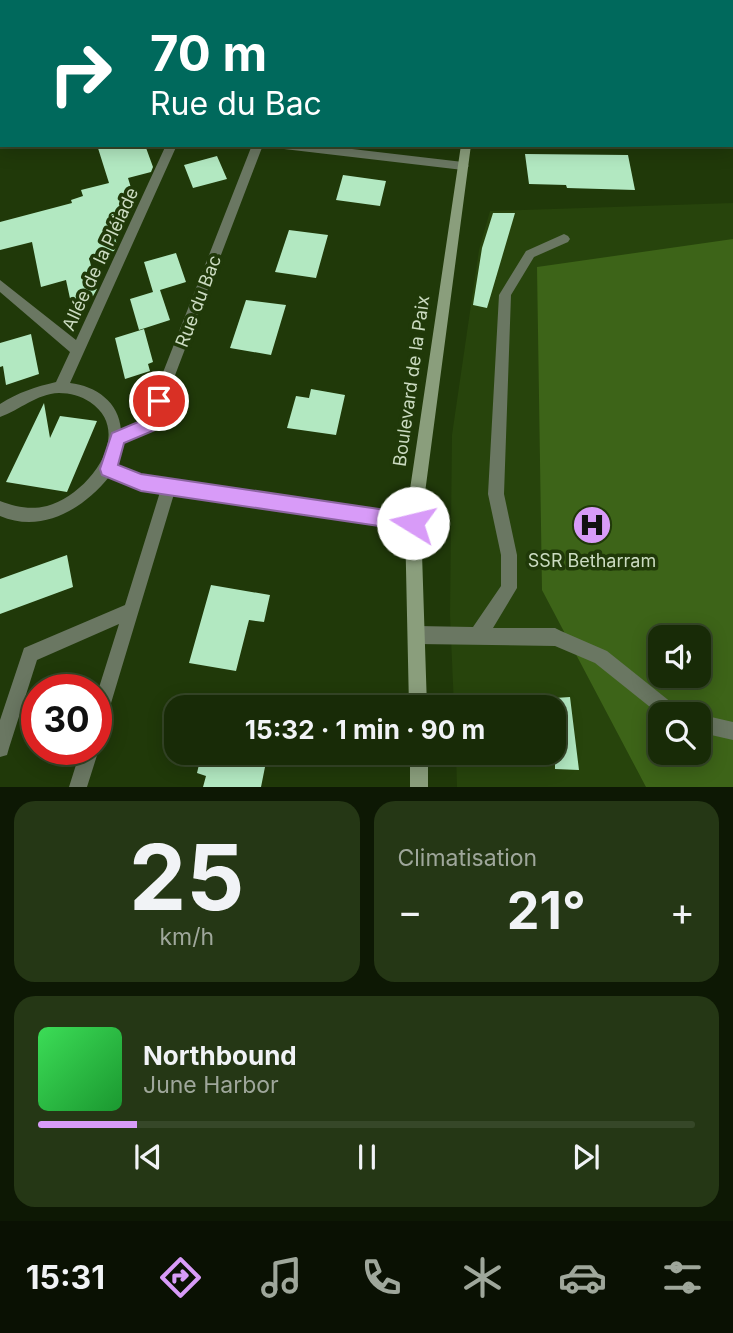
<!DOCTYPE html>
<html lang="fr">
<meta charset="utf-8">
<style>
:root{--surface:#182b07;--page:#253715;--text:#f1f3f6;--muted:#9fa79b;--line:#364728;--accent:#d89bf8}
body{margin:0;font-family:Inter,sans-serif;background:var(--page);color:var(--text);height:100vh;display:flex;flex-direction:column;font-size:26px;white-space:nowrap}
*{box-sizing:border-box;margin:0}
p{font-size:23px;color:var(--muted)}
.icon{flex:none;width:38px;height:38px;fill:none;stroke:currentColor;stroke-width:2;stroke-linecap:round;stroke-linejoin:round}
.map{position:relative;height:787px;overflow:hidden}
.side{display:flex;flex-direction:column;gap:14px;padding:14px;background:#0d1804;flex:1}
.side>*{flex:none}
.banner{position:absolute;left:0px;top:0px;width:733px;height:147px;box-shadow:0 4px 18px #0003,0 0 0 2px var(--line);background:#00695c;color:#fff;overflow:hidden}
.fabs{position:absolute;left:648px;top:625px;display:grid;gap:14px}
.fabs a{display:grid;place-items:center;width:63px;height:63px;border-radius:14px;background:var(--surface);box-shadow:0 4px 18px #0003,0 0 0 2px var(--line);font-size:35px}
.speed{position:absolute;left:21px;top:674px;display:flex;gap:14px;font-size:35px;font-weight:700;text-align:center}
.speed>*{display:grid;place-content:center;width:91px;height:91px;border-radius:50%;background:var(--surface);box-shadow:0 4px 18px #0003,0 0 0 2px var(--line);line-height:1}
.speed .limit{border:10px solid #d22;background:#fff;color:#111}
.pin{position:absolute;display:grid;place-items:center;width:60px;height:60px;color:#fff;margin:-30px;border:4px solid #fff;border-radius:50%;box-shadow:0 2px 7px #0007}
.me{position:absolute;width:77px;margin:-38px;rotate:279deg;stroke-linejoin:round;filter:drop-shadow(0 0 5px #0008)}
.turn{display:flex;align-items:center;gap:24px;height:147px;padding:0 35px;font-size:32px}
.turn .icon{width:91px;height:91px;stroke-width:2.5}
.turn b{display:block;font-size:49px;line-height:60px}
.big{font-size:52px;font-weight:700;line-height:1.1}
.side .tile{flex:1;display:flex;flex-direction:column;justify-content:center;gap:10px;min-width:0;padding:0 24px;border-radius:21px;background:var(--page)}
.side .dial{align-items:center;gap:0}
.dial b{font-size:91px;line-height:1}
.song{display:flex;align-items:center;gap:21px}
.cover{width:84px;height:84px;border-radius:10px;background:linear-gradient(135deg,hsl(130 70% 55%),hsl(130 70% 35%))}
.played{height:7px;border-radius:4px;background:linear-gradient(90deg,var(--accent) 15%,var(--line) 15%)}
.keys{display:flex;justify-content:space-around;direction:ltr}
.heat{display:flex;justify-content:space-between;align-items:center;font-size:38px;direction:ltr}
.side .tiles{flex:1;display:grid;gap:14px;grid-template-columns:1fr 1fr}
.tile:last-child{grid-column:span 2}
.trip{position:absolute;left:164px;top:695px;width:402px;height:70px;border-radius:21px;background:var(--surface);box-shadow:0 4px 18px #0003,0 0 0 2px var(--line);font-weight:700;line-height:70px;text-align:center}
.dock{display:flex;height:112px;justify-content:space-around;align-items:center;background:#0a1103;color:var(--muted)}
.dock .icon{width:49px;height:49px}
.dock .on{color:var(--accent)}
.dock b{font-size:32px;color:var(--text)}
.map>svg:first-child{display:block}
.built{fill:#27440c;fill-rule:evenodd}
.green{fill:#3d6418;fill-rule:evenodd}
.building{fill:#b2e8c1}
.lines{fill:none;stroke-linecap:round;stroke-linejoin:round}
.lane{fill:#6a7762;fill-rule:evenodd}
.street{fill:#6a7762;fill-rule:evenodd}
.secondary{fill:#8a9e7c;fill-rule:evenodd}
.route{fill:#d89bf8;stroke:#8c65a1;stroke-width:2}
.labels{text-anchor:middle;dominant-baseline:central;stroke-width:7;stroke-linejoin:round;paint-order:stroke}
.street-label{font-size:18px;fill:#cbdbc1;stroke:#203909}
.poi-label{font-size:18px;fill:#cbdbc1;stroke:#203909}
</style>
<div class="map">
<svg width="733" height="787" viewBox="0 0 733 787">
<rect width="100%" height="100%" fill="#203909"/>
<path class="built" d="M 733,203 L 733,787 L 457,787 L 456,753 L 555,752 L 555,707 L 454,707 L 450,615 L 452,435 L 479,250 L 490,211 ZM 660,637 L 698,637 L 698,676 L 660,676 ZM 660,714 L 698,714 L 698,752 L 660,752 Z"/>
<path class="green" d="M 733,239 L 733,787 L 646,787 L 542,590 L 537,267 ZM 660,637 L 698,637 L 698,676 L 660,676 ZM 660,714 L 698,714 L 698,752 L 660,752 Z"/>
<path class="building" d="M 97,145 L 145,145 L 153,167 L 151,172 L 128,178 L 136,204 L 133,210 L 109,216 L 117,245 L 114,251 L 89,258 L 97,289 L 93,296 L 71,303 L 66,280 L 41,287 L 32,242 L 0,250 L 0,222 L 72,203 L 71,200 L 83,196 L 81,190 L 109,183 Z
M 525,154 L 628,155 L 635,190 L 567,188 L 566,185 L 529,184 Z
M 217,156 L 227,179 L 193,188 L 184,165 Z
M 343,175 L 386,181 L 380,206 L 336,200 Z
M 493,213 L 515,213 L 487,308 L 473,305 L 482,248 Z
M 289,230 L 328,235 L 316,278 L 275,272 Z
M 176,253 L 186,282 L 160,290 L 170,320 L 139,330 L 130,299 L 153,292 L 144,262 Z
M 246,300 L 286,305 L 271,355 L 230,348 Z
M 144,329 L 153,362 L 148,364 L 150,371 L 125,379 L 115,338 Z
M 31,334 L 39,374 L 6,385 L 3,366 L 0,367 L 0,343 Z
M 311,389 L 345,395 L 336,435 L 287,428 L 296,396 L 309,398 Z
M 44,403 L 50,438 L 60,416 L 97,421 L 67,492 L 6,482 Z
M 67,555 L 73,587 L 0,614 L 0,579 Z
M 211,585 L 270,595 L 264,622 L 249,620 L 236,671 L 189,663 Z
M 570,697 L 579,770 L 555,769 L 555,698 Z
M 202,752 L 268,752 L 261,787 L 203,787 L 206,776 L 197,773 Z"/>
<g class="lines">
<path class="lane" d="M 732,75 L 733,75 L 733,81 L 732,81 Z
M 564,234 L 568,236 L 570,239 L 568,242 L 534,257 L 511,295 L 504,494 L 517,555 L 517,588 L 493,628 L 555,628 L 561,631 L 607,651 L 672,703 L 683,708 L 686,714 L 660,715 L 595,663 L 555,646 L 417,644 L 411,641 L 408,635 L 411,629 L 417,626 L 473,627 L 501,586 L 501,555 L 488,494 L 499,295 L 526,251 Z
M 698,714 L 733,722 L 733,740 L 698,732 Z"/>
<path class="street" d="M 55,0 L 65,0 L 54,2 Z
M 145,0 L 158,0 L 144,2 Z
M 0,13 L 2,14 L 2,20 L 0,19 Z
M 0,108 L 2,108 L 0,115 Z
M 166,145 L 177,145 L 70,383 C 96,386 119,402 121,430 L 144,421 L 252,145 L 263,145 L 156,425 L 154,430 L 122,443 L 116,465 L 141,475 L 413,515 L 419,518 L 421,523 L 419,528 L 413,531 L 174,494 L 102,733 L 96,736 L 96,697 L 119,624 L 37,660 L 9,748 L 7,755 L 0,757 L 0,720 L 24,648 L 125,605 L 160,492 L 141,489 L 109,477 C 83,509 42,534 0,516 L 0,501 C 16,507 30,510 47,506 C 87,496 136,433 90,402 C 81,396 70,393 59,393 C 36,394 20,410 0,417 L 0,404 C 19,392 35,387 56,382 L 70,352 L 0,292 L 0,280 L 76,340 Z
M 279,145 L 318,145 L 463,162 L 469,166 L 463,170 L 284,149 Z
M 96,742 L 99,749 L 87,787 L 69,787 L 81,749 L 96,749 Z"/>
<path class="secondary" d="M 177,0 L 194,0 L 195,2 L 179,2 Z
M 482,0 L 492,0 L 492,2 L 482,2 Z
M 461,145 L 471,145 L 421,523 L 427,707 L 409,707 L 405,523 Z
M 410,752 L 428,752 L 428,787 L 410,787 Z"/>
</g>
<path class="route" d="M 159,394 L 164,396 L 167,401 L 155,430 L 124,443 L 118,465 L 141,474 L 413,514 L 419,516 L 422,523 L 419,529 L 413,531 L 141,491 L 102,475 L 100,469 L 112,433 L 143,420 L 153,396 Z"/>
<defs>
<g id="hospital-disc" transform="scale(2.0125)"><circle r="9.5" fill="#d89bf8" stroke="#203909"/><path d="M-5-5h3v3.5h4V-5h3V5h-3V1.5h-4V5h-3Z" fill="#111"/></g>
</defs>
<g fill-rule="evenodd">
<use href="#hospital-disc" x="592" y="525"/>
</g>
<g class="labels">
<g class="street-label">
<text transform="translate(100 259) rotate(-65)">Allée de la Pléiade</text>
<text transform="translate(198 301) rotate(-69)">Rue du Bac</text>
<text transform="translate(411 381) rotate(-82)">Boulevard de la Paix</text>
</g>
<g class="poi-label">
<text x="592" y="560">SSR Betharram</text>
</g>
</g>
</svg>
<div class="fabs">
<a><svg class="icon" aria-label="sound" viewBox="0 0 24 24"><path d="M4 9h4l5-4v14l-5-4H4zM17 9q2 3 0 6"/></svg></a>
<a><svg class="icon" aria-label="search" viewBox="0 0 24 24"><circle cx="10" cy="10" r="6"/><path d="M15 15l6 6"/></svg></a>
</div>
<div class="speed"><div class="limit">30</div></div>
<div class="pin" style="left:159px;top:401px;background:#d93025"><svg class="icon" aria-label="arrive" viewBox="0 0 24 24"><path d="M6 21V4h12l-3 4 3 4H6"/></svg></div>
<svg class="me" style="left:413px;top:523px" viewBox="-20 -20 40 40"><circle r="19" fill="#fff"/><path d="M0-13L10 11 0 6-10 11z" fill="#d89bf8"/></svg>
<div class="trip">15:32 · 1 min · 90 m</div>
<div class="banner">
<div class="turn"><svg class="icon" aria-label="right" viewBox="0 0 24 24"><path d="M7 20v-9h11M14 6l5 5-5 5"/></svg><div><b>70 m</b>Rue du Bac</div></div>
</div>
</div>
<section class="side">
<div class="tiles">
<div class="tile dial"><b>25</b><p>km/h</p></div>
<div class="tile"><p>Climatisation</p>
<div class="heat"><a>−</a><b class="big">21°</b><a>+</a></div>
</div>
<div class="tile">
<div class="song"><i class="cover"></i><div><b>Northbound</b><p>June Harbor</p></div></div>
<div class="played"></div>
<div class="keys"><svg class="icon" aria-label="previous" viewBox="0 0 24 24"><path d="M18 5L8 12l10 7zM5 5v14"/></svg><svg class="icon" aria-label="pause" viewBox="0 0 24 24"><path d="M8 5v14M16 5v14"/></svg><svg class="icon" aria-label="next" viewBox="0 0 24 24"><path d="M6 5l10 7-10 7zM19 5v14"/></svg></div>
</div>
</div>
</section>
<nav class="dock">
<b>15:31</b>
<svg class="icon on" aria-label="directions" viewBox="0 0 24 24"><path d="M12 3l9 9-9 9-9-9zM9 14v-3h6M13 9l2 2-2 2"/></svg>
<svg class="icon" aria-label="music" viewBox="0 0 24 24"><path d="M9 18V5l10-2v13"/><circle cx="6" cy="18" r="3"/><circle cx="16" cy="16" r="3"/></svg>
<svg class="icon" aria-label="phone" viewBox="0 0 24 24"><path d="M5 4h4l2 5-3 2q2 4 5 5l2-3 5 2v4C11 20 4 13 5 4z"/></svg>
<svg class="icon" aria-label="climate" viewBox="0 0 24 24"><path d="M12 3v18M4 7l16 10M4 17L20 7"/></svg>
<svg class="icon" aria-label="car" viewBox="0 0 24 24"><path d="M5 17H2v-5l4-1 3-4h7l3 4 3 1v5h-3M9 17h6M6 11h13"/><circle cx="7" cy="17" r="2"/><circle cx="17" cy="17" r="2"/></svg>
<svg class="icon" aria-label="filters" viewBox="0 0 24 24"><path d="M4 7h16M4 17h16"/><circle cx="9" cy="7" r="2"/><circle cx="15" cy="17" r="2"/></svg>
</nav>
